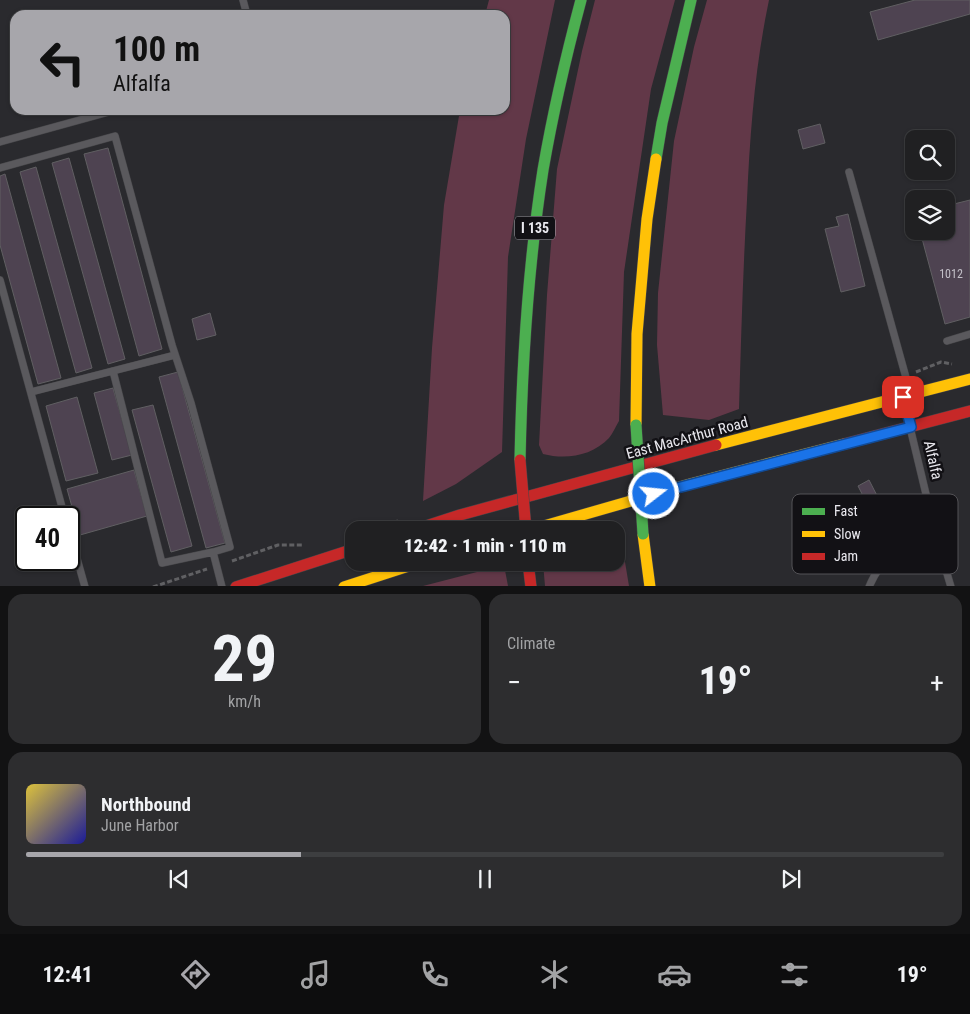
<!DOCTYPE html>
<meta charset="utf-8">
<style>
:root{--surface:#202022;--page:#2d2d2f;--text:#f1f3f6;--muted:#a2a3a5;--line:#3d3e40;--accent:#a7a6ab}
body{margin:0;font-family:"Roboto Condensed",sans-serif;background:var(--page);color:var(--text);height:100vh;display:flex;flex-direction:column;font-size:19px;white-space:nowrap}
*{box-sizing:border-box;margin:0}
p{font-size:16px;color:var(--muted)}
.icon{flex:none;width:28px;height:28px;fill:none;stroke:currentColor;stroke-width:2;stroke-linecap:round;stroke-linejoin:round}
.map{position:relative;height:586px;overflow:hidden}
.panel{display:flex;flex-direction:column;gap:8px;padding:8px;background:#121213;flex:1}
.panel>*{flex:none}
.guide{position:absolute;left:10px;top:10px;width:500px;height:105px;border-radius:15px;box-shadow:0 1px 4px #0004,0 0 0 1px var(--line);background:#a7a6ab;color:#111;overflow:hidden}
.controls{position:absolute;left:905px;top:130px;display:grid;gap:10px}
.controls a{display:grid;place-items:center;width:50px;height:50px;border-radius:10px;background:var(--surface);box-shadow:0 1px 4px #0004,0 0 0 1px var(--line);font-size:25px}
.speed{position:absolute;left:15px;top:506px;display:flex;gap:10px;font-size:25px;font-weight:700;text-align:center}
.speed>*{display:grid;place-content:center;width:65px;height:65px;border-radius:50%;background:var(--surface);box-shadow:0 1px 4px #0004,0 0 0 1px var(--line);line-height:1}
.speed .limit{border:2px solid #111;border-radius:8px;background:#fff;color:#111}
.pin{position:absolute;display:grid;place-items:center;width:42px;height:42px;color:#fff;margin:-21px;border-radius:10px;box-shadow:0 2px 8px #0006}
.me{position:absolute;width:55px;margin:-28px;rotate:74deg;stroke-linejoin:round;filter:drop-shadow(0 0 4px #0008)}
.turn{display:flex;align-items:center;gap:18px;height:105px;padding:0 20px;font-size:22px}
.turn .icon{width:65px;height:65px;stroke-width:2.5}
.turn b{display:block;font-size:35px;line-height:42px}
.big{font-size:38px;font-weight:800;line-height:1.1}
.panel .widget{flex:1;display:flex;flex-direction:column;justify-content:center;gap:8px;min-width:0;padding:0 18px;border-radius:15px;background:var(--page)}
.panel .dial{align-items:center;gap:0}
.dial b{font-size:65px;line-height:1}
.song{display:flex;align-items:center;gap:15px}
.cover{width:60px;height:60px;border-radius:8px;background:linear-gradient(135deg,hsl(50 70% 55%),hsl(240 70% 35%))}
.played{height:5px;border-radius:2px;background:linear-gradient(90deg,var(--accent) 30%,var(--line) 30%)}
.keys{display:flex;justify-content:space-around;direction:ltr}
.heat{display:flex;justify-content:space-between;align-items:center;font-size:28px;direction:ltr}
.panel .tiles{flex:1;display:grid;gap:8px;grid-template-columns:1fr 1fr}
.widget:last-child{grid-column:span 2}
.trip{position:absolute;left:345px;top:521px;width:280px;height:50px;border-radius:15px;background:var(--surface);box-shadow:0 1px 4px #0004,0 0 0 1px var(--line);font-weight:800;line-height:50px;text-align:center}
.dock{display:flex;height:80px;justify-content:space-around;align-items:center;background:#0d0d0e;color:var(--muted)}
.dock .icon{width:35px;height:35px}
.dock .selected{color:var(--accent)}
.dock b{font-size:22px;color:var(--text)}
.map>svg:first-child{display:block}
.green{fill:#623848}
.building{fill:#4e4351;stroke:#605f62}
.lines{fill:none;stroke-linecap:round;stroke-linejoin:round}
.lane-casing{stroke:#464649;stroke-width:8}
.fast-casing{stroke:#464649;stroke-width:12}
.slow-casing{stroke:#464649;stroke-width:12}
.jam-casing{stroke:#464649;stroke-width:12}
.path{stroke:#606063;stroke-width:3;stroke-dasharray:5 2.5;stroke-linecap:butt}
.lane{stroke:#5a595d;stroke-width:7}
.fast{stroke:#4caf50;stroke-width:11}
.slow{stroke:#ffc107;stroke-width:11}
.jam{stroke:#c62828;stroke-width:11}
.fast-bridge-casing{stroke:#464649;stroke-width:12;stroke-linecap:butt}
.jam-bridge-casing{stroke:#464649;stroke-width:12;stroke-linecap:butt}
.fast-bridge{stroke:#4caf50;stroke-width:11}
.jam-bridge{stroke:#c62828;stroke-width:11}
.route-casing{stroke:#114b97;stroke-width:12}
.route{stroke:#1a73e8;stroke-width:9}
.labels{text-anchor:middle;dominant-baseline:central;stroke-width:5;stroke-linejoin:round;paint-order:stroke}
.number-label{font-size:12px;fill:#c3c0c8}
.shield{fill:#121115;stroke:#a9a8ae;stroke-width:1}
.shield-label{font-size:14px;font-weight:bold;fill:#eae9ef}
.street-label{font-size:15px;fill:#eae9ef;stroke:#121115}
.key{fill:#121115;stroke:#535256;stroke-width:1}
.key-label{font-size:14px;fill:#eae9ef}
</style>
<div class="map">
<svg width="970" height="587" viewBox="0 0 970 587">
<rect width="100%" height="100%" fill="#2a2a2e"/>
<path class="green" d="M 489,0 L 555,0 L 526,139 L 508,257 L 502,452 L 456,484 L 423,501 L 432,348 L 444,205 L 460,110 L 505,110 L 505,15 L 485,15 Z
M 595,0 L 675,0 L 651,89 L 624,272 L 619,421 C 616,426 613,433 609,438 C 592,456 566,460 543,454 L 539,445 L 547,295 L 557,169 L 582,51 Z
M 707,0 L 769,0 C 755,66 750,133 747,200 C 743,270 741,339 739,409 L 709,420 L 663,415 L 657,345 L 658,293 L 674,141 L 694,47 Z
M 616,534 L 621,538 L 629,586 L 545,586 L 543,563 L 616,562 Z
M 504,565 L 508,586 L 423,586 Z"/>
<path class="building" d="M 915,0 L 970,0 L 970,14 L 878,40 L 870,12 Z
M 820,124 L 825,143 L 803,149 L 798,130 Z
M 108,148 L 162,349 L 139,356 L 84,154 Z
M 69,158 L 125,359 L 108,364 L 52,163 Z
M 36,167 L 92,368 L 76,373 L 20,172 Z
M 5,174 L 61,378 L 38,384 L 0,245 L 0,176 Z
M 970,200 L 970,317 L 945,324 L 920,231 L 946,231 L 946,206 Z
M 848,214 L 865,286 L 841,292 L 825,229 L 839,226 L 836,217 Z
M 210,313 L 216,335 L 197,340 L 192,319 Z
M 178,372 L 225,543 L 206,548 L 159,377 Z
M 113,388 L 132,455 L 112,460 L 94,393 Z
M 77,397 L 98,473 L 66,481 L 46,406 Z
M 153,405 L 192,546 L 171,552 L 132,410 Z
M 134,470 L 147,516 L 80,535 L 67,489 Z
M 869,480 L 889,519 L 878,525 L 858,486 Z"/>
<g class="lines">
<g class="lane-casing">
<path id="lane" d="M 243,0 L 247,15
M 0,142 L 116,110
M 0,168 L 115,136 L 172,345 L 191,403 L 230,547 L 213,552 L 222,587
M 849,172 L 910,392
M 0,280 L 65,518
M 947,341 L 970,334
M 113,371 L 162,563 L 213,552
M 31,392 L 175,355
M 903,398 L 937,540 L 951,587
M 69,530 L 85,587
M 869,587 C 884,551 903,549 937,540"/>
</g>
<g class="fast-casing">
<path id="fast" d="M 656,159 L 662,123 L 691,0
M 520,460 C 522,363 528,266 543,170 C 553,112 566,56 581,0"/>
</g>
<g class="slow-casing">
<path id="slow" d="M 636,425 L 637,334 L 647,219 L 656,159
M 716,445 L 970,379
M 530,530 L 690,484 L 844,444
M 643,534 L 650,587
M 344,587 L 421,562"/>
</g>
<g class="jam-casing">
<path id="jam" d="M 844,444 L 970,411
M 414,530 L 460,515 L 716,445
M 528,562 L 531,587
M 236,587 L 354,549"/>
</g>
<path class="path" d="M 916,372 L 941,362 L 952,364
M 365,530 L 398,521
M 232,561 L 278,545 L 303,545
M 153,587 L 207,569"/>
<use href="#lane" class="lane"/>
<use href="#fast" class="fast"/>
<use href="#slow" class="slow"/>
<use href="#jam" class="jam"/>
<g class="fast-bridge-casing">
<path id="fast-bridge" d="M 636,425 L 643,534"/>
</g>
<g class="jam-bridge-casing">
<path id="jam-bridge" d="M 520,460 L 526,530"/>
</g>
<use href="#fast-bridge" class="fast-bridge"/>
<use href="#jam-bridge" class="jam-bridge"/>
</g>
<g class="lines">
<g class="route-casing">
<path id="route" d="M 654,494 L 911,427 L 903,397"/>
</g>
<use href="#route" class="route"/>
</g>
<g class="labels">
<g class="number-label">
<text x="951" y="274">1012</text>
</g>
<rect class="shield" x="515" y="216.5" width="40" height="23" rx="4"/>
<g class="shield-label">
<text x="535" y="228">I 135</text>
</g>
<g class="street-label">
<text transform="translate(687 438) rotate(-15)">East MacArthur Road</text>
<text transform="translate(933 460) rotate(77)">Alfalfa</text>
</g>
</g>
<rect x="792" y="494" width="166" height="80" rx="8" class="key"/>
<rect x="802" y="508" width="23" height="7" fill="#4caf50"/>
<rect x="802" y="531" width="23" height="6" fill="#ffc107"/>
<rect x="802" y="553" width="23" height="7" fill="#c62828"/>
<g class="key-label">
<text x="834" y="516">Fast</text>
<text x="834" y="539">Slow</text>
<text x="834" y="561">Jam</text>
</g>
</svg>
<div class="controls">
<a><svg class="icon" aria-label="search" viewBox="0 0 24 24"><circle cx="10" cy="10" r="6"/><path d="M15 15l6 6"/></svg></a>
<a><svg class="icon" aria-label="layers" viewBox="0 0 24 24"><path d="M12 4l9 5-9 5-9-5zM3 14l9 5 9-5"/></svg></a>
</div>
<div class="speed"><div class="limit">40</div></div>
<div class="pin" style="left:903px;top:397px;background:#d93025"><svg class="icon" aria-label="arrive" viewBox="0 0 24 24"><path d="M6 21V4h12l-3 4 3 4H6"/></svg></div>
<svg class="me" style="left:654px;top:494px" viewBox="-20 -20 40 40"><circle r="17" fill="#1a73e8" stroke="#fff" stroke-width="3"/><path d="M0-11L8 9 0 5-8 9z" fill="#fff"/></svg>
<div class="trip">12:42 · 1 min · 110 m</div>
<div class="guide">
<div class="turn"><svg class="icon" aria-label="left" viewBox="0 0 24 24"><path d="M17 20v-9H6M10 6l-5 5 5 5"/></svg><div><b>100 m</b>Alfalfa</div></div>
</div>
</div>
<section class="panel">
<div class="tiles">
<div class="widget dial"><b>29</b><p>km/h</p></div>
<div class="widget"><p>Climate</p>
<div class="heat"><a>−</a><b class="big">19°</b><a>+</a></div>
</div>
<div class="widget">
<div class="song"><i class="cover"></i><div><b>Northbound</b><p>June Harbor</p></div></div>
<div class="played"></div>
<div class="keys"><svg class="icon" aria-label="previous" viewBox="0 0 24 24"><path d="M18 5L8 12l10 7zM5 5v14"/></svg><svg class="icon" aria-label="pause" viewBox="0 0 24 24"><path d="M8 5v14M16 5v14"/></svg><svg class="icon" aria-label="next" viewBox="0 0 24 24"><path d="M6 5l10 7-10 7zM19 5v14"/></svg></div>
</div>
</div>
</section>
<nav class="dock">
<b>12:41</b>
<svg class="icon selected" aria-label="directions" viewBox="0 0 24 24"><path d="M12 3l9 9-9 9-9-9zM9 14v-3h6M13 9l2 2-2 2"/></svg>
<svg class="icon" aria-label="music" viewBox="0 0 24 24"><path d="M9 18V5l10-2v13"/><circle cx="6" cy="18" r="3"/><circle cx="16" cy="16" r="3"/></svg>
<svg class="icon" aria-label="phone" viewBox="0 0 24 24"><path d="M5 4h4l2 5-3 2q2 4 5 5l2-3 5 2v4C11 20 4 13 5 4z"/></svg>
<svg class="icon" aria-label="climate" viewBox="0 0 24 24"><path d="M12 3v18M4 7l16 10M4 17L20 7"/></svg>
<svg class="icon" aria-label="car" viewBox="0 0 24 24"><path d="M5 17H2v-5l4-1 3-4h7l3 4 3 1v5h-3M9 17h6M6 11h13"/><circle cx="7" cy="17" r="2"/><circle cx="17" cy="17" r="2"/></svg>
<svg class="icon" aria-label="filters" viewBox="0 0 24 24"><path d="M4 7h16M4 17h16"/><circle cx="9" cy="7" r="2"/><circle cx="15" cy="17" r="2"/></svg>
<b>19°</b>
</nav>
